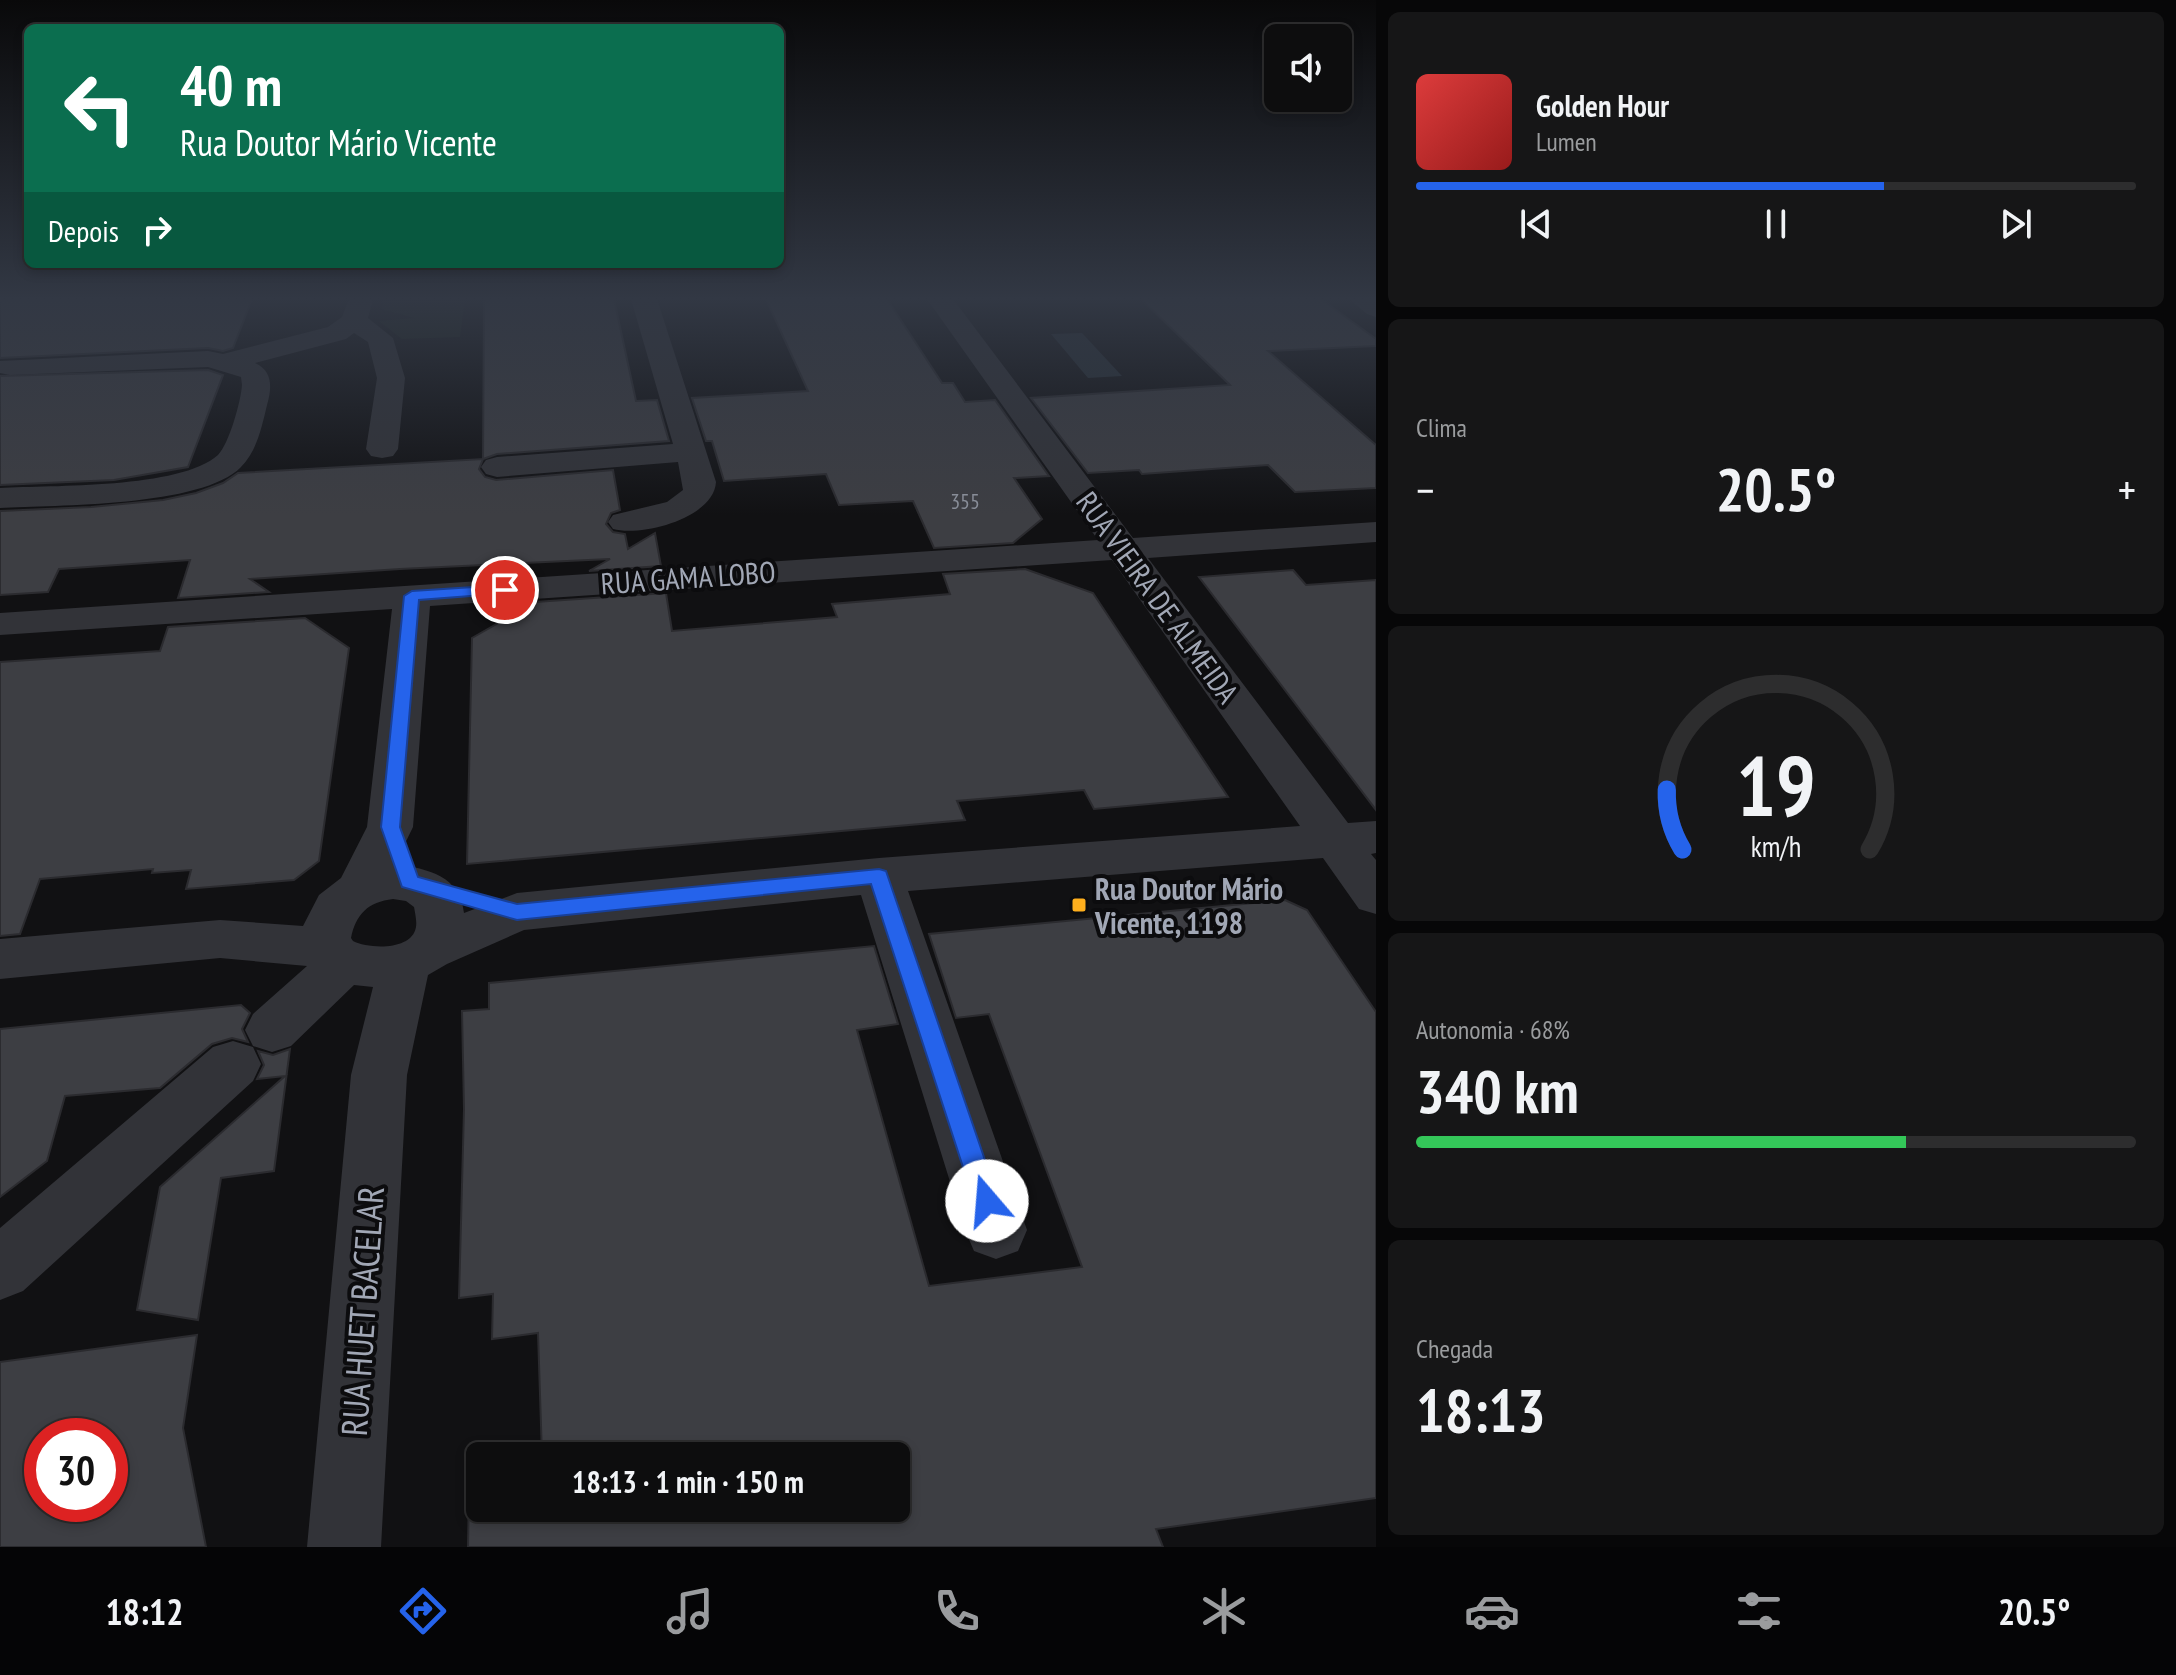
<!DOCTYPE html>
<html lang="pt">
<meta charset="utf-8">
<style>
:root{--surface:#0d0d0e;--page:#161617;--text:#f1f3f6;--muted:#9a9c9e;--line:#2d2d2e;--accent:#2563eb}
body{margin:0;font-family:"PT Sans Narrow",sans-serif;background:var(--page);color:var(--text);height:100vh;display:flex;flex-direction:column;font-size:30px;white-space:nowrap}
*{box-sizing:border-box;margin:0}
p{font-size:26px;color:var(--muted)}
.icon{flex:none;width:44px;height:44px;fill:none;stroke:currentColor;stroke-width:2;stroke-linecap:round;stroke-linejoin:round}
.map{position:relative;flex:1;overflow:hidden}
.details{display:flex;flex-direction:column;gap:12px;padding:12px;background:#070708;width:800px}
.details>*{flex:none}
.hud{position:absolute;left:24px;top:24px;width:760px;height:244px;border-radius:12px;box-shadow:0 4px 12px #0003,0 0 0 2px var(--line);background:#0b6e4f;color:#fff;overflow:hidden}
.fabs{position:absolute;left:1264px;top:24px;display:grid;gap:16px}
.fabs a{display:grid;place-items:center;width:88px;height:88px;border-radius:12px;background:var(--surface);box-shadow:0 4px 12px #0003,0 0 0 2px var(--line);font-size:40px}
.speed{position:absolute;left:24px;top:1418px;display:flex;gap:16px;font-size:40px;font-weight:700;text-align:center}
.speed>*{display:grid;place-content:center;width:104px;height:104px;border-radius:50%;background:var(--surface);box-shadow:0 4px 12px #0003,0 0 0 2px var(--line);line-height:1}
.speed .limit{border:12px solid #d22;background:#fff;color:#111}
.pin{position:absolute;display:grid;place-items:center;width:68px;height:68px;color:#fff;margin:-34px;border:4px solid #fff;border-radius:50%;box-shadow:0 2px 8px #0007}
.me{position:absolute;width:88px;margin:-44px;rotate:342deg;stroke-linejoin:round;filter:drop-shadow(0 0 6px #0008)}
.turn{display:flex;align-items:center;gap:28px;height:168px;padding:0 24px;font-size:36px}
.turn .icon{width:104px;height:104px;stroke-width:2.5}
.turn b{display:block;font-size:56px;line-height:68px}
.then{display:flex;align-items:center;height:76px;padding:0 24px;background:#0003;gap:16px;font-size:30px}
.big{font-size:60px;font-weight:700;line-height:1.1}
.details .card{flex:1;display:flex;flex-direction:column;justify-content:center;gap:12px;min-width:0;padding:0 28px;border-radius:12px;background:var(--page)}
.details .dial{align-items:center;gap:0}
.dial svg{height:208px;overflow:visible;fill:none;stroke:var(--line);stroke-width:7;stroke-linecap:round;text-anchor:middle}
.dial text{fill:var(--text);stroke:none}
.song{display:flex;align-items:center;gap:24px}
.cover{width:96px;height:96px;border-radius:12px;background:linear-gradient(135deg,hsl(0 70% 55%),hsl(0 70% 35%))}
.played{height:8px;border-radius:4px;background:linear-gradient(90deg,var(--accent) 65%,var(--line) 65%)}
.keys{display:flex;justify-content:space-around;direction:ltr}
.heat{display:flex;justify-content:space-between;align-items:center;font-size:44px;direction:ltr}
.charge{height:12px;border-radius:6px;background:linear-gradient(90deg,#34c759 68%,var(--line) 0)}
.trip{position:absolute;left:466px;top:1442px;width:444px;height:80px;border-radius:12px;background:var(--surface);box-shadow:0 4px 12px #0003,0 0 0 2px var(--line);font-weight:700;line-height:80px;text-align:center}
.dock{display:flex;height:128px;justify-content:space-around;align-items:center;background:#050506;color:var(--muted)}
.dock .icon{width:56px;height:56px}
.dock .current{color:var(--accent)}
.dock b{font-size:36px;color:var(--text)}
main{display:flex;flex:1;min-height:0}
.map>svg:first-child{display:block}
.green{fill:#19211a}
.water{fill:#273037}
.building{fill:#3d3e43;stroke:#2b2b2f;stroke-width:2;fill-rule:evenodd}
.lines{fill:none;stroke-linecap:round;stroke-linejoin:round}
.minor{fill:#323338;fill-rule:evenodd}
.route{fill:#2563eb;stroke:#184099;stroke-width:2}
.poi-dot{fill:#ffaf1d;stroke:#0c0c0e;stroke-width:3}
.labels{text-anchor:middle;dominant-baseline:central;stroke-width:8;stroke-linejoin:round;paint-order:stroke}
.far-number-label{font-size:22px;fill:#888d98}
.street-label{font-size:30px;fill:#a1a7b5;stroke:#0c0c0e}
.poi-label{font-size:30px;font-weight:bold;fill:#a1a7b5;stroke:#0c0c0e;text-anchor:start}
.near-street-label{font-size:36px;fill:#a1a7b5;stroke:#0c0c0e}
</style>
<main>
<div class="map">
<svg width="1376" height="1547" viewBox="0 0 1376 1547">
<rect width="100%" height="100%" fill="#111113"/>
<path class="green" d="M 383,299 L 465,299 L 460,337 L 402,339 L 379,321 L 414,318 L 382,309 Z"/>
<path class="water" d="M 1082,333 L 1122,376 L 1088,378 L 1051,334 Z"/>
<path class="building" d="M 0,299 L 252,299 L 233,348 L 223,351 L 208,348 L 0,358 Z
M 484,299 L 614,299 L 636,401 L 657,400 L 669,441 L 497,454 L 483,459 Z
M 766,299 L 887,299 L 942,383 L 953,383 L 965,402 L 995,400 L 1049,476 L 1014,478 L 1042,519 L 1013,543 L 934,548 L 913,501 L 839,505 L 826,474 L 724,481 L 712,441 L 706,441 L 692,398 L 808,391 Z
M 1141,299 L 1321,299 L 1376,339 L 1376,346 L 1268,351 L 1376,445 L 1376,488 L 1295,492 L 1268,465 L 1142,474 L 1139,470 L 1088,473 L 1031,398 L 1230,385 Z
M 208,370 L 223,375 L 188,467 L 114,480 L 0,485 L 0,376 Z
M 483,459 L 479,469 L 485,477 L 496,480 L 613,470 L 620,510 L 611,513 L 606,524 L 613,532 L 625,534 L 628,549 L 655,533 L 661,566 L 589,571 L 610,559 L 400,569 L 250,579 L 269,592 L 178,598 L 190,560 L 59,569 L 48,592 L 0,595 L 0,511 L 91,507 L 163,500 L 196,493 L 223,483 L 238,473 Z
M 1025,569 L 1093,593 L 1228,797 L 1094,809 L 1084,790 L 957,801 L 965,820 L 467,864 L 472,638 L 535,602 L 666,593 L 672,631 L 837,617 L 832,604 L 950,594 L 943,574 Z
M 1293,570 L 1306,585 L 1376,580 L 1376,810 L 1199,577 Z
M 305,618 L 349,648 L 319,861 L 294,880 L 186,889 L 191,870 L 152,873 L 153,869 L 40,879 L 20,934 L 0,936 L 0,662 L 160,651 L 168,627 Z
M 1285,900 L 1307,910 L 1376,1012 L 1376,1498 L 1156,1529 L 1163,1547 L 468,1547 L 469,1490 L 480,1489 L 480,1508 L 896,1508 L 896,1456 L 542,1456 L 538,1333 L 492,1339 L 493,1294 L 459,1298 L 464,1109 L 462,1011 L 489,1009 L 489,983 L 874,946 L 898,1024 L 857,1030 L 929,1286 L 1082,1267 L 989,1014 L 956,1018 L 929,934 Z
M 241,1005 L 250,1013 L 242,1029 L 248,1042 L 232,1038 L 212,1044 L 160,1088 L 65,1096 L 47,1161 L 0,1197 L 0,1029 Z
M 290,1049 L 274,1171 L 221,1178 L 198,1320 L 137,1310 L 160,1187 L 285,1076 L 257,1079 L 264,1065 L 258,1051 L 273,1055 Z
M 197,1335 L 183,1428 L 206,1547 L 0,1547 L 0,1362 ZM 42,1436 L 110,1436 L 110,1504 L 42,1504 Z"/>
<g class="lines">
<path class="minor" d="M 349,299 L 373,299 L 368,318 L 393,338 L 405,378 L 398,449 L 393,456 L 382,458 L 371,456 L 366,449 L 377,378 L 368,342 L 354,333 L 346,339 L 255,363 C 273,371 272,388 267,405 C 262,426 257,451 241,467 C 202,507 56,505 0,508 L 0,488 C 52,485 180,489 218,455 C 229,444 241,401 242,385 L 241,377 L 208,367 L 10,375 L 0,373 L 0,361 L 208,351 L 223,354 L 328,327 L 342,317 Z
M 631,299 L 657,299 L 716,482 C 714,518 642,537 613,529 L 608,522 L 613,515 L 667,502 L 683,490 L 678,462 L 497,477 L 486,474 L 481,467 L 486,460 L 497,457 L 673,444 Z
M 927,299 L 953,299 L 1133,538 L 1376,522 L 1376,542 L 1148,558 L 1348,823 L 1376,821 L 1376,853 L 1371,854 L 1376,860 L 1376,914 L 1359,909 L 1323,858 L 908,891 L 1027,1230 L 1018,1251 L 996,1259 L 974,1251 L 965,1230 L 861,895 L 524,930 L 447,964 L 428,975 L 407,1075 L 381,1547 L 307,1547 L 351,1075 L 373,987 L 354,985 L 291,1046 L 272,1052 L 253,1046 L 245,1030 L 253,1014 L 307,966 L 220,958 L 0,979 L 0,939 L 220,920 L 303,926 L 319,895 L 341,878 L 367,827 L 392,609 L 0,635 L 0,613 L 1098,540 ZM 1112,560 L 1300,826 L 879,858 L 517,893 L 464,913 C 460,876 429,869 395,864 L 413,827 L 430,606 ZM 393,899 L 406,901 L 414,907 C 415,913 417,921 416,927 C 412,951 369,949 353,941 L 351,938 C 356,914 368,902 393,899 Z
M 1349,299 L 1376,299 L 1376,317 L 1367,314 Z
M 233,1041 L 253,1047 L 261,1064 L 253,1081 L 23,1291 L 0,1300 L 0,1228 L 213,1047 Z"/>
</g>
<linearGradient id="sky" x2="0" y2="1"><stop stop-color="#09090a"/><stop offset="0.58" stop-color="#323844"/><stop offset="1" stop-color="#323844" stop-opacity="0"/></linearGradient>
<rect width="1376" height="515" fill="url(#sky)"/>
<path class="route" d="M 505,585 L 513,590 L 510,593 L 419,600 L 400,827 L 418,877 L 517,904 L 879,869 L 886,871 L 999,1201 L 996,1209 L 987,1213 L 978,1209 L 974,1201 L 871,884 L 517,920 L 402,887 L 381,827 L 404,596 L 412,591 Z"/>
<rect class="poi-dot" x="1071" y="897" width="16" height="16" rx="4"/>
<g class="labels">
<g class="far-number-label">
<text x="965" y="501">355</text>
</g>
<g class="street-label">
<text transform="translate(688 577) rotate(-4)">RUA GAMA LOBO</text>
<text transform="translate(1158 597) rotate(54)">RUA VIEIRA DE ALMEIDA</text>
</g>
<g class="poi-label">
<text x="1095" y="888">Rua Doutor Mário<tspan x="1095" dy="34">Vicente, 1198</tspan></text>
</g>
<g class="near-street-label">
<text transform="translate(362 1311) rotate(-86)">RUA HUET BACELAR</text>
</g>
</g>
</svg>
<div class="fabs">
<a><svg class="icon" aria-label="sound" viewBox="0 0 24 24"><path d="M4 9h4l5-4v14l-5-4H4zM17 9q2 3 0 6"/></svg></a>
</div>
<div class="speed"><div class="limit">30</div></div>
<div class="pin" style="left:505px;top:590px;background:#d93025"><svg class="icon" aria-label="arrive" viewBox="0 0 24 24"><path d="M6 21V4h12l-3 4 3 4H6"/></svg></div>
<svg class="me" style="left:987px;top:1201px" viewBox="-20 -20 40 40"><circle r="19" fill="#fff"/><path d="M0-13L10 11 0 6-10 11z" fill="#2563eb"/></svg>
<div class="trip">18:13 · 1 min · 150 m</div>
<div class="hud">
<div class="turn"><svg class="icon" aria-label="left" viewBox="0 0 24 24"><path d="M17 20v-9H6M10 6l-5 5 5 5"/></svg><div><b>40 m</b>Rua Doutor Mário Vicente</div></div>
<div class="then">Depois<svg class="icon" aria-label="right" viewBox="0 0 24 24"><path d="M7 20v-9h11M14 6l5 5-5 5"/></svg></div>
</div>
</div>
<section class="details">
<div class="card">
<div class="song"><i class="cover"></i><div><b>Golden Hour</b><p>Lumen</p></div></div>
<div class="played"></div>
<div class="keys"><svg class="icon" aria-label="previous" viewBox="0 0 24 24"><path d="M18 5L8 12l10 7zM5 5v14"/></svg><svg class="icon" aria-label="pause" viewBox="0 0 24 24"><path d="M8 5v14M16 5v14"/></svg><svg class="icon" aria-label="next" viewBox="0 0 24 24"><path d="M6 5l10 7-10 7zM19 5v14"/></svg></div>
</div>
<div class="card"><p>Clima</p>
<div class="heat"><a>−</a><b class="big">20.5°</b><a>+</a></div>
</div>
<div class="card dial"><svg viewBox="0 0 100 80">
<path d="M14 69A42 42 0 1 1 86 69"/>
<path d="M14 69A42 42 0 0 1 8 46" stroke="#2563eb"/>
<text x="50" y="56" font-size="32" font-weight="700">19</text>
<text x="50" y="72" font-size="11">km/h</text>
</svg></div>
<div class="card"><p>Autonomia · 68%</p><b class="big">340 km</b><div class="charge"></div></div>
<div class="card"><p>Chegada</p><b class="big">18:13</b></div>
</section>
</main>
<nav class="dock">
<b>18:12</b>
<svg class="icon current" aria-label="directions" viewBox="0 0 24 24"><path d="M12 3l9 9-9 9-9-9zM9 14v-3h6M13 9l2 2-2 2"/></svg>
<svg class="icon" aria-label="music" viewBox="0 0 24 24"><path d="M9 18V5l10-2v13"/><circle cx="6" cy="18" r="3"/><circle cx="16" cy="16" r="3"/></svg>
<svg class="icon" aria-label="phone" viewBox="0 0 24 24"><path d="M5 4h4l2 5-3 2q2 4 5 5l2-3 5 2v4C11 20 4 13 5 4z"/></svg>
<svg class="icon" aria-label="climate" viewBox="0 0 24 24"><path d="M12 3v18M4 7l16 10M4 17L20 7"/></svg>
<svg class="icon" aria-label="car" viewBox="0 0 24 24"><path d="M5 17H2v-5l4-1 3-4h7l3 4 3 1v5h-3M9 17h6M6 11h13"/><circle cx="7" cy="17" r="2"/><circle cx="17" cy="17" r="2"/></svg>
<svg class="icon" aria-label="filters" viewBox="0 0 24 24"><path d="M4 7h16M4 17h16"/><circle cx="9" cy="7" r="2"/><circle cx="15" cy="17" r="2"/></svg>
<b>20.5°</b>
</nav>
